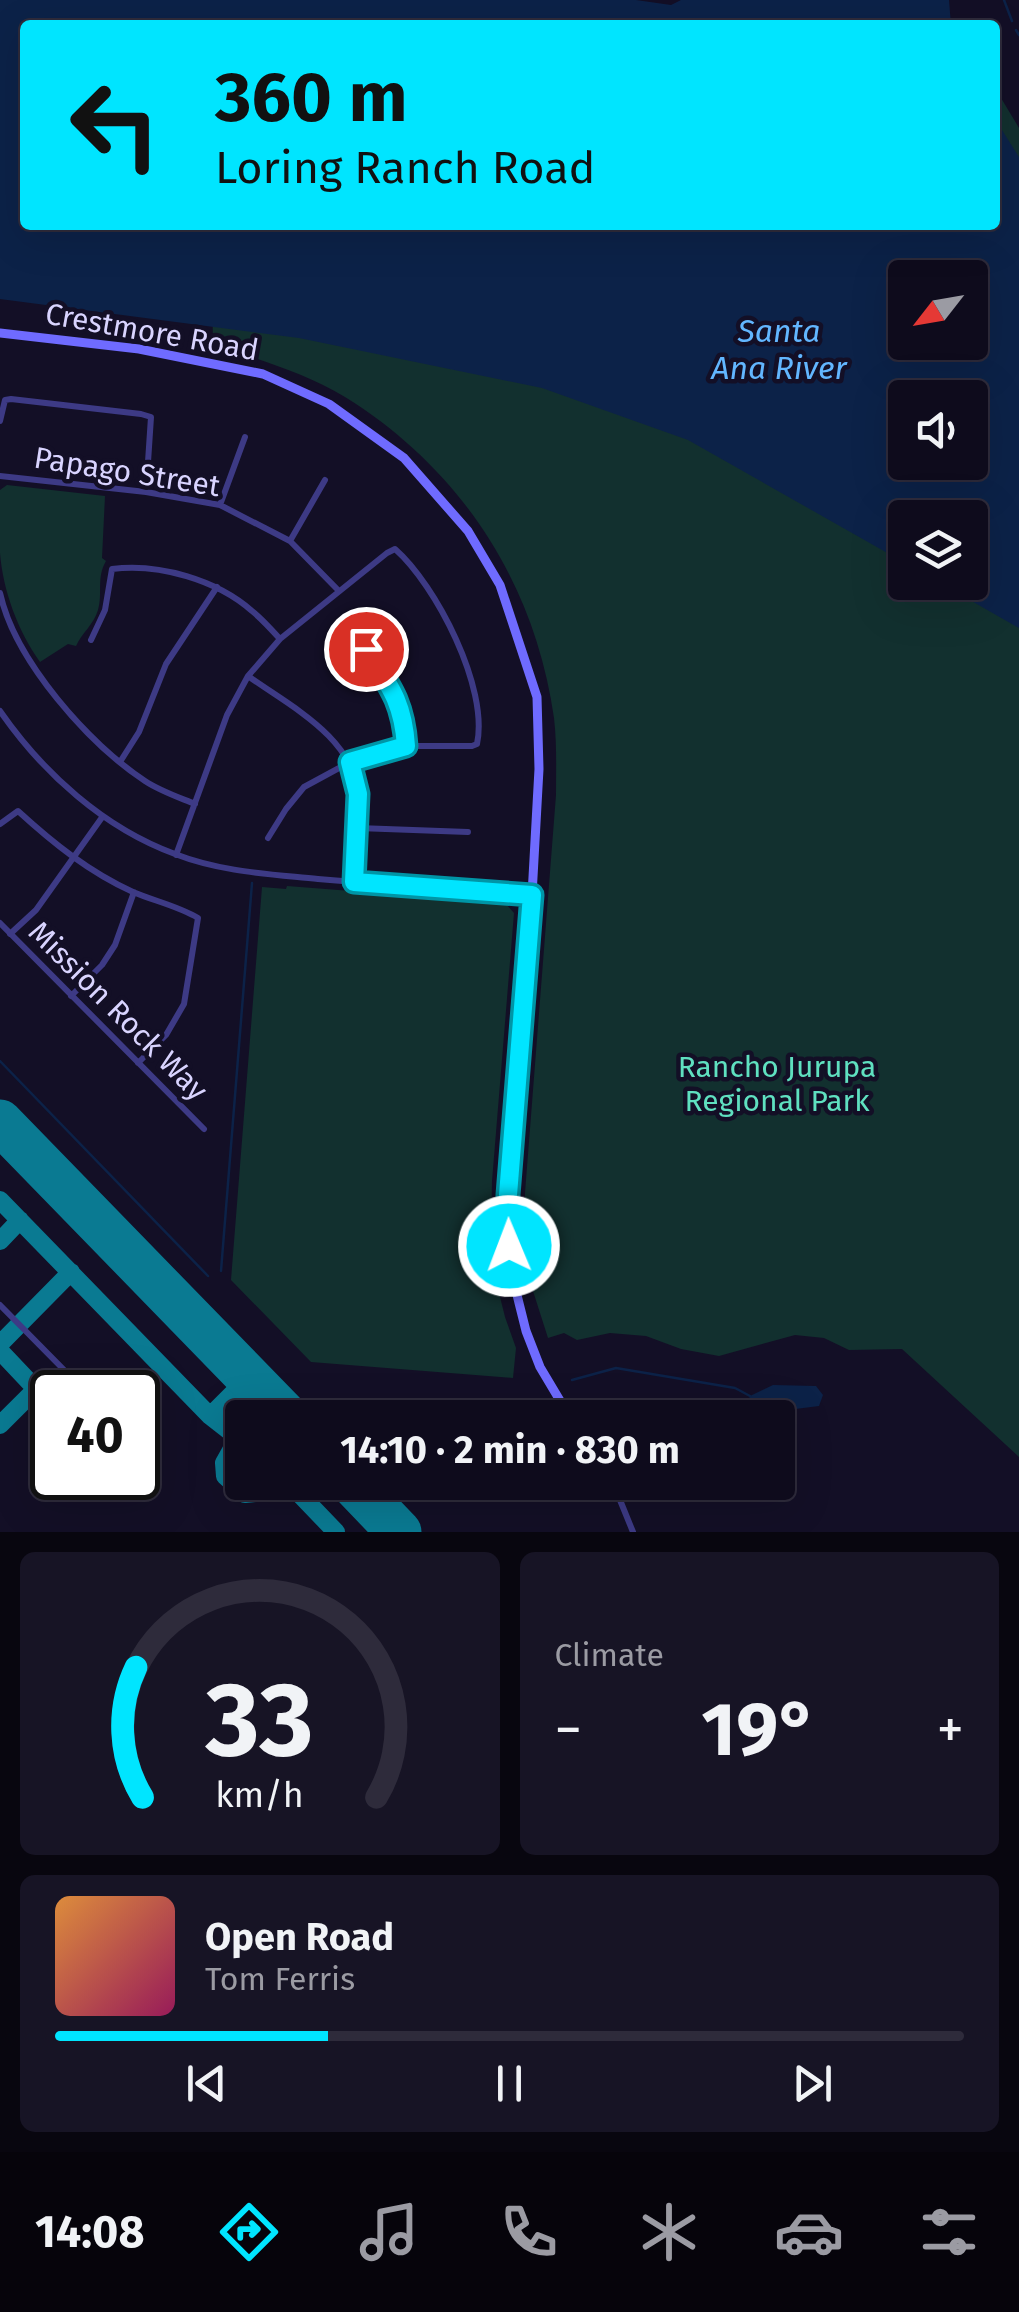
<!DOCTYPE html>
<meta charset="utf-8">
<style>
:root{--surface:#0e0b1c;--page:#171425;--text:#f1f3f6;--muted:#9b9ba3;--line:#2e2b3b;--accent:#00e5ff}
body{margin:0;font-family:"Fira Sans",sans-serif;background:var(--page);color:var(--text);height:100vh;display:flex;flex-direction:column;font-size:38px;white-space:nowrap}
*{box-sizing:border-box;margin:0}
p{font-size:32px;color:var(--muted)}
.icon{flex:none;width:55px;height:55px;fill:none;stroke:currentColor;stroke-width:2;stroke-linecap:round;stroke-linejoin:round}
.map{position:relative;height:1532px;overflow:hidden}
.details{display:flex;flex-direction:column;gap:20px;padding:20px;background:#08060f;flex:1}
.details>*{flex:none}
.top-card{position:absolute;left:20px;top:20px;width:980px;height:210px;border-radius:10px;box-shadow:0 10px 40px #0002,0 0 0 2px var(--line);background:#00e5ff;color:#111;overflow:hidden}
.needle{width:65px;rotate:239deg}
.controls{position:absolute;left:888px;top:260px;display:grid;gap:20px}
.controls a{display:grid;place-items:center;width:100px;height:100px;border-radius:10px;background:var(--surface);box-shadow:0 10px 40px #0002,0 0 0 2px var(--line);font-size:50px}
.speed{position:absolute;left:30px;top:1370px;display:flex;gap:20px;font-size:50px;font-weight:700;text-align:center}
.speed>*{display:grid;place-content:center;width:130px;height:130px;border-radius:50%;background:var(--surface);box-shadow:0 10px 40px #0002,0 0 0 2px var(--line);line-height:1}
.speed .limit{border:5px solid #111;border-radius:15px;background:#fff;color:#111}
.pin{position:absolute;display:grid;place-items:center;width:85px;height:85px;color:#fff;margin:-42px;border:5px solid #fff;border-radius:50%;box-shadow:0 2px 10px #0007}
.me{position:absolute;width:110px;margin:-55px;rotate:359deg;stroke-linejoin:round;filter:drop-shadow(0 0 8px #0008)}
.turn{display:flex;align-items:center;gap:35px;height:210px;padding:0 30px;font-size:45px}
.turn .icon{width:130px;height:130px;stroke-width:2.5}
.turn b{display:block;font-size:70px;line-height:85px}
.big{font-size:75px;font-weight:700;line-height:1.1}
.details .card{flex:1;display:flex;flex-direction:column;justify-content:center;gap:15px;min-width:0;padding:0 35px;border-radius:15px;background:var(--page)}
.details .dial{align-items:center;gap:0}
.dial svg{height:260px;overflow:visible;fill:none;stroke:var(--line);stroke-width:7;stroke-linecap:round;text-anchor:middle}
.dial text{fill:var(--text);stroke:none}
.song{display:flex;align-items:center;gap:30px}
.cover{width:120px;height:120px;border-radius:15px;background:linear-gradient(135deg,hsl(30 70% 55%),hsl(330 70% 35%))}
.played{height:10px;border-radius:5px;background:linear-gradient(90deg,var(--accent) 30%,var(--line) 30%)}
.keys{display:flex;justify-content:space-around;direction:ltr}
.heat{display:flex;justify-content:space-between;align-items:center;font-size:55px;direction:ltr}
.details .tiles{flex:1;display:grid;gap:20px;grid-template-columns:1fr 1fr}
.card:last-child{grid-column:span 2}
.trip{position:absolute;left:225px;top:1400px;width:570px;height:100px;border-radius:10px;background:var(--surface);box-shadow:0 10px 40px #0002,0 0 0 2px var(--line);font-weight:700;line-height:100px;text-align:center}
.dock{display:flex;height:160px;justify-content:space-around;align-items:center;background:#06040b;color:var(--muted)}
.dock .icon{width:70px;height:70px}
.dock .selected{color:var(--accent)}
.dock b{font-size:45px;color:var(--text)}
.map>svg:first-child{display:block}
.green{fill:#12302f;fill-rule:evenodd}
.water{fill:#0c2248;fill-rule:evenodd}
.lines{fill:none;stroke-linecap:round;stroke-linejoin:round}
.stream{stroke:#0c2248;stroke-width:2.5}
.taxiway{stroke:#0a7a92;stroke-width:18}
.runway{stroke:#0a7a92;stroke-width:45}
.street{stroke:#3d3a85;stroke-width:6}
.secondary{stroke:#6f6bff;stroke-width:9}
.route-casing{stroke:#0095a6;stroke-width:25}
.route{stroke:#00e5ff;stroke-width:18}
.labels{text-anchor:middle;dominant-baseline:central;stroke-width:9;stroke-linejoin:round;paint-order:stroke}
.street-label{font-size:30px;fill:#d9d4ff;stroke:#130f26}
.park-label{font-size:30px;fill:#5fe0c0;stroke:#130f26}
.water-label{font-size:32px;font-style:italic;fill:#62b6ff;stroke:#130f26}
</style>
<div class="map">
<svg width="1019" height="1532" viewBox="0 0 1019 1532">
<rect width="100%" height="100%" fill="#130f26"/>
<path class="green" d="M 995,88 L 1019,128 L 1019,1457 L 902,1349 L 849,1350 L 824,1338 L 795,1335 L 719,1356 L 681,1349 L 646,1336 L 610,1333 L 577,1340 L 564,1333 L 548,1338 L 533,1291 L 525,1242 L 525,1193 L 556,795 C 556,769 557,744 554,718 C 535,583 461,469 345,397 C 312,377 276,365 240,353 L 240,348 L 213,344 L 211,225 L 995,225 ZM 905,278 L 970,278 L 970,342 L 905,342 ZM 905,398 L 970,398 L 970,462 L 905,462 ZM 905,518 L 970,518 L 970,582 L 905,582 Z
M 7,485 L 105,496 L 102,558 L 106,561 C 96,578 103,593 98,610 C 94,624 82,633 76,646 L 68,644 L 40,662 C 18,631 3,591 0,553 C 0,532 0,510 0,490 Z
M 287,886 L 505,903 L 514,913 L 492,1181 L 491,1231 L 496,1281 L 505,1317 L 516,1348 L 513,1378 L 311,1362 L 231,1280 L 262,887 L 286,889 Z"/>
<path class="water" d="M 0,0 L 636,0 L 671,5 L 681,0 L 949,0 L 951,25 L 25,25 L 25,225 L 995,225 L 995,119 L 1019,157 L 1019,628 L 940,583 L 970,582 L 970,518 L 905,518 L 905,563 L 688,440 L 542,388 L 299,338 L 0,299 ZM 905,278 L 970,278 L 970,342 L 905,342 ZM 905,398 L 970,398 L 970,462 L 905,462 Z
M 773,1385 L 816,1386 L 823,1395 L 819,1406 L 748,1415 L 745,1411 L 750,1396 Z"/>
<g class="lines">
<path class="stream" d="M 1004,0 L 1012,21
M 1016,30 L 1019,35
M 0,1061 L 208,1276
M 221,1271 L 252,883
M 572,1380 L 616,1368 L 735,1388 L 750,1396"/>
<path class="taxiway" d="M 0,1200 L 210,1416 L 242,1441
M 0,1241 L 20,1220
M 0,1344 L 71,1272
M 0,1351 L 36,1389 L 0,1425
M 210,1416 L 249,1377
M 238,1438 L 224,1463 L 225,1476 L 245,1494 L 255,1493 L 264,1482
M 288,1482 L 336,1532"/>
<path class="runway" d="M 0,1122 L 288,1418
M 351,1482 L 399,1532"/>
<path class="street" d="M 0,421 L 5,400 L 11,399 L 141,414 L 151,417 L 146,492
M 0,476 L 146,492 L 220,505 L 290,541 L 338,590
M 220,505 L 245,437
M 290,541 L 325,480
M 0,593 C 15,661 89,744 145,781 C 160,791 178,797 195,804
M 91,640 L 105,610 L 112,569 C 159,563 217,580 252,611 C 262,619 271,629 280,639
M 365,649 C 389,685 403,701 405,746
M 248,676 C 291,707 354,737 359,797 C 361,825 356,854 354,882
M 0,711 C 43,773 104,828 175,854 C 221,872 270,874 318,879 C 389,885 460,890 532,895
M 120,762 L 139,732 L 166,664 L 217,587
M 0,824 L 18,811 C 53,843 89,872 133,892 C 154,901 178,906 198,918 L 184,1004 L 166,1035 L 138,1063
M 358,828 L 468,832
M 176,855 L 227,715 L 248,676 L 280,639 L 387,553 L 395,549 C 436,585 489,688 477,744 L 472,746 L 405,746 L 350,762 L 304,787 L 286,809 L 268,838
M 0,923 L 204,1129
M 10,934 L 36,910 L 103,816
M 71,996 L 102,965 L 115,945 L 134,892
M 0,1305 L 71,1377
M 610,1482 L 620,1500 L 633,1532"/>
<path class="secondary" d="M 0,333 L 139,349 L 263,374 L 329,404 L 404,458 L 468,531 L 500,585 L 537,697 L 539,769 L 532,895 L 508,1195 L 509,1246 L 517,1295 L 526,1331 L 540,1367 L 568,1414"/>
</g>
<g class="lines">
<g class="route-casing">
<path id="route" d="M 366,649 C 389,685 403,701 406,746 L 350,762 L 358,794 L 354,882 L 532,895 L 508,1195 L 509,1246"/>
</g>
<use href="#route" class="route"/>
</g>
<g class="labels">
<g class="street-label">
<text transform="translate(152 332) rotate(10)">Crestmore Road</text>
<text transform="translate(127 472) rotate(9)">Papago Street</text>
<text transform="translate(118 1011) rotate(45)">Mission Rock Way</text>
</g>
<g class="park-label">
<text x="777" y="1067">Rancho Jurupa<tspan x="777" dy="34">Regional Park</tspan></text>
</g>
<g class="water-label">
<text x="779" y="331">Santa<tspan x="779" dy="37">Ana River</tspan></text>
</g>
</g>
</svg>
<div class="controls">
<a><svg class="needle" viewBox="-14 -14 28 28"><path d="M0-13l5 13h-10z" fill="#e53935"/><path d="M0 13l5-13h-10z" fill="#9b9ba3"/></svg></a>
<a><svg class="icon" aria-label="sound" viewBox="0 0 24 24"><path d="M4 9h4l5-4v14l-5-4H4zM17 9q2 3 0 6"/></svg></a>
<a><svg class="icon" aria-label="layers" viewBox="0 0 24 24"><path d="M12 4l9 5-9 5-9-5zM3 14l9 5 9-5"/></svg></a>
</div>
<div class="speed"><div class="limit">40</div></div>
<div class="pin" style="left:366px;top:649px;background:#d93025"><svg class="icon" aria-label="arrive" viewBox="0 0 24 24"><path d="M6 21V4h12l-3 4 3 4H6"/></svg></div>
<svg class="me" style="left:509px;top:1246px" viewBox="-20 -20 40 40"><circle r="17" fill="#00e5ff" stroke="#fff" stroke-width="3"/><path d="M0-11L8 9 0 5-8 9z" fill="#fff"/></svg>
<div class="trip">14:10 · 2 min · 830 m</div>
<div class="top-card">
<div class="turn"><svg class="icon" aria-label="left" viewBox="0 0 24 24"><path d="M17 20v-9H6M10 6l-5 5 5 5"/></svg><div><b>360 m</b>Loring Ranch Road</div></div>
</div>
</div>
<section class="details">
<div class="tiles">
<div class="card dial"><svg viewBox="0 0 100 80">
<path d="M14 69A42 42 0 1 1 86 69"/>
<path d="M14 69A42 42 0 0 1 12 29" stroke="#00e5ff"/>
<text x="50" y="56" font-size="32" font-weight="700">33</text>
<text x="50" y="72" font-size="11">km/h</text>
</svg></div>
<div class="card"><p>Climate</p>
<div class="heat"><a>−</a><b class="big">19°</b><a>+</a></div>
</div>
<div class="card">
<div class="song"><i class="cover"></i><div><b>Open Road</b><p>Tom Ferris</p></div></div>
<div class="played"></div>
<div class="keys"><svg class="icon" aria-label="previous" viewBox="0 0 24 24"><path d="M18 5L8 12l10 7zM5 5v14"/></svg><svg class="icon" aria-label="pause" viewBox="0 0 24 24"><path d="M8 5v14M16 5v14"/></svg><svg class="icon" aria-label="next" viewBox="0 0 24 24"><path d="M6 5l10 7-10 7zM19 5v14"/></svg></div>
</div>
</div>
</section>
<nav class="dock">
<b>14:08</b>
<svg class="icon selected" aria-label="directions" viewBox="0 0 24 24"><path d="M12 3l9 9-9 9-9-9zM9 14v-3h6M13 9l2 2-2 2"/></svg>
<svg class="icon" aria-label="music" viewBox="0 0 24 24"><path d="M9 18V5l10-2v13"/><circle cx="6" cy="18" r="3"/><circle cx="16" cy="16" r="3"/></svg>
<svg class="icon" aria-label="phone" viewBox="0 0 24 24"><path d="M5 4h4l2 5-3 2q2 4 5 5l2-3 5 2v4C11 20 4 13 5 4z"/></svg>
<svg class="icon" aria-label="climate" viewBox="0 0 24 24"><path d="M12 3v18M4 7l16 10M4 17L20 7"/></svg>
<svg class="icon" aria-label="car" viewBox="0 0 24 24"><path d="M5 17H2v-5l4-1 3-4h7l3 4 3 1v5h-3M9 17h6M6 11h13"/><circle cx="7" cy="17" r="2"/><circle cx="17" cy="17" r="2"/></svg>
<svg class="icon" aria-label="filters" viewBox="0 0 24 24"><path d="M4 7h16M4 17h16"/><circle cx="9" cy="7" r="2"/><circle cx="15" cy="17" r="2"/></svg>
</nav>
